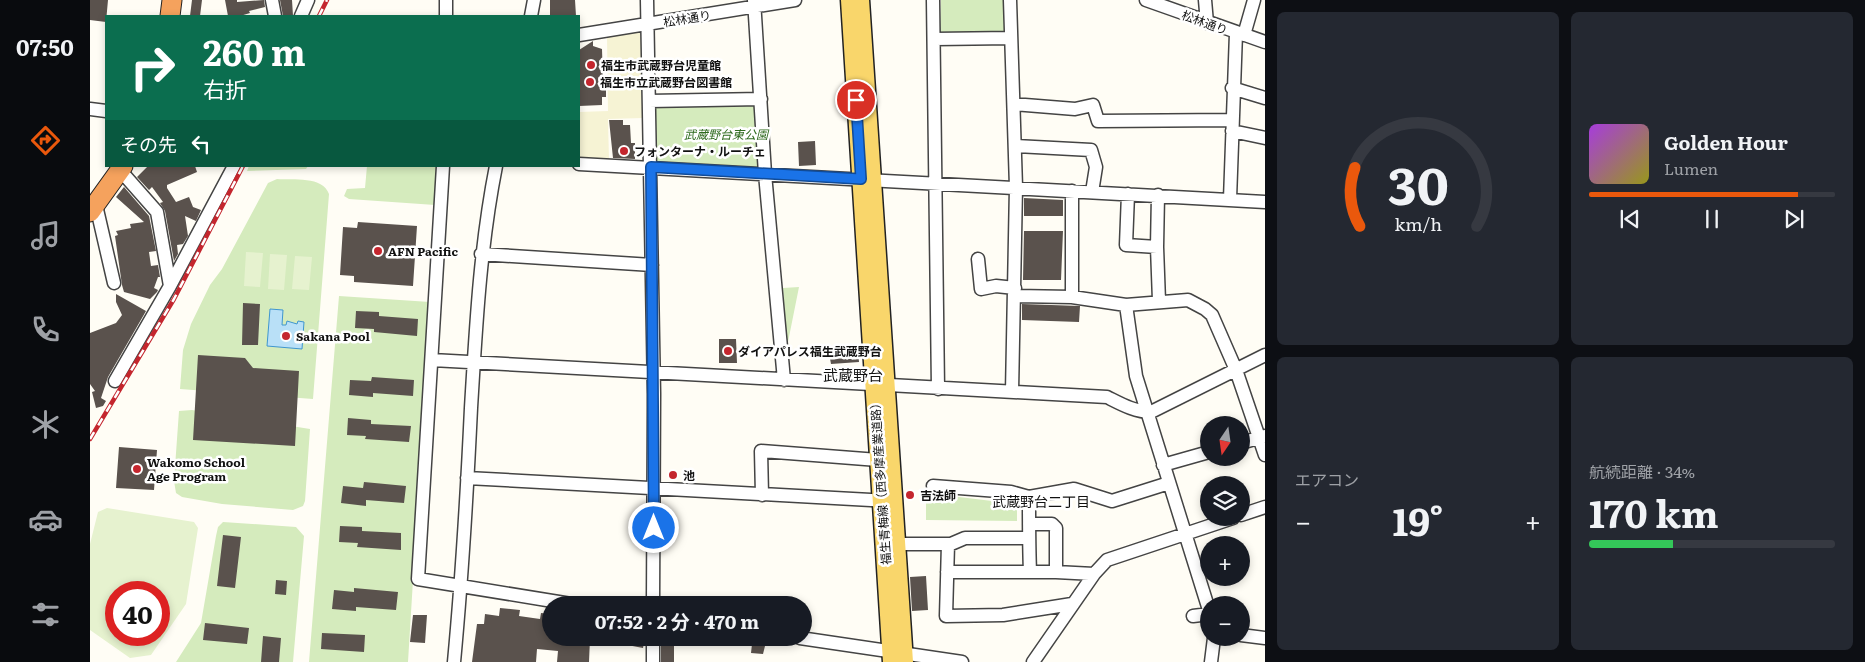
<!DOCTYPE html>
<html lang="ja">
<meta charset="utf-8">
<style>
:root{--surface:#171b24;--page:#242831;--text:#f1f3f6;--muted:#9ea1a6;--line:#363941;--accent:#ea580c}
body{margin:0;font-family:Literata,"Noto Sans JP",serif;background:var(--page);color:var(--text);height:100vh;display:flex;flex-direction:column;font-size:19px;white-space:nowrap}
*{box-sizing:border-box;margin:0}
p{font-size:16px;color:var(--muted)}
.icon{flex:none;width:28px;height:28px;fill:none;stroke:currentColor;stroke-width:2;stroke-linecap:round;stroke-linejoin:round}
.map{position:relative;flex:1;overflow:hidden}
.side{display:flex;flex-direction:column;gap:12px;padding:12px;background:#0d0f14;width:600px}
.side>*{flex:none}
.banner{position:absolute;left:15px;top:15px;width:475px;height:152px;border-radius:0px;box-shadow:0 2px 8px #0003;background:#0b6e4f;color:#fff;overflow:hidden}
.needle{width:32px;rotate:193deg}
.buttons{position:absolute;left:1110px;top:416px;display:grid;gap:10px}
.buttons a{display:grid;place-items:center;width:50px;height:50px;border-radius:50%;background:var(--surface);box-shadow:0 2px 8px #0003;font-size:25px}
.speed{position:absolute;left:15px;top:581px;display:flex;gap:10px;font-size:25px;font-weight:700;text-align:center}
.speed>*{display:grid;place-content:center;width:65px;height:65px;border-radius:50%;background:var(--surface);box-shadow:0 2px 8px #0003;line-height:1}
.speed .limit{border:8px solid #d22;background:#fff;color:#111}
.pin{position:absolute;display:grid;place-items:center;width:42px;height:42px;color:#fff;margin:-21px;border:2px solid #fff;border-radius:50%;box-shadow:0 1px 5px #0007}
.me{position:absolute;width:55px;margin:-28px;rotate:0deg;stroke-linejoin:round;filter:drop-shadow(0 0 4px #0008)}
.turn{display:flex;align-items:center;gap:18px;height:105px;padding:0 15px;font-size:22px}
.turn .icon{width:65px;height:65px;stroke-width:2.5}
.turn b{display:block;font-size:35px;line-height:42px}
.then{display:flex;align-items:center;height:48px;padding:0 15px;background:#0003;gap:10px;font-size:19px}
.big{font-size:38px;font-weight:700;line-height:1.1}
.side .tile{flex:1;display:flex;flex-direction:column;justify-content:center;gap:8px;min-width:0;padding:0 18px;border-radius:8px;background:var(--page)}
.side .dial{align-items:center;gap:0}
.dial svg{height:130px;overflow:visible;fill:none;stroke:var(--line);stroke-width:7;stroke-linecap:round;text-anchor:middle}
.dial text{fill:var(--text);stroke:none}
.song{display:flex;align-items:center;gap:15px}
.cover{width:60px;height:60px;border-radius:8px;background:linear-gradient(135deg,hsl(280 70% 55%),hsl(60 70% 35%))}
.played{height:5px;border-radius:2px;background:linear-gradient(90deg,var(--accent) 85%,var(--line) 85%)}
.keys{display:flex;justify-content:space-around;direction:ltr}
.heat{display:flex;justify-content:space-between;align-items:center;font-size:28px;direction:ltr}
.charge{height:8px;border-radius:4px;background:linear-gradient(90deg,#34c759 34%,var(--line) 0)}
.side .tiles{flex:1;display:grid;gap:12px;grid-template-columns:repeat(2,1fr)}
.trip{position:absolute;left:452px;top:596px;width:270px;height:50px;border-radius:25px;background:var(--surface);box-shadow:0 2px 8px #0003;font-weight:700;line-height:50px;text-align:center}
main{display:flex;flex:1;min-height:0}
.tab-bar{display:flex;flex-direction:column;width:90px;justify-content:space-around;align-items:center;background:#090b0e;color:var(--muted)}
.tab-bar .icon{width:35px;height:35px}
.tab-bar .selected{color:var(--accent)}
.tab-bar b{font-size:22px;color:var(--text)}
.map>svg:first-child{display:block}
.farmland{fill:#f6f3d4}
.green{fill:#d5ebbd}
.pitch{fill:#e6f2cf;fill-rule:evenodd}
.water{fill:#b9e0f7;stroke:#3f96cf}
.building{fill:#5a524d}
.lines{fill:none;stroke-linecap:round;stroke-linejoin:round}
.minor-casing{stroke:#444;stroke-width:15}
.major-casing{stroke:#222;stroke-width:19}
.highway-casing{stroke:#222;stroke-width:21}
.minor{stroke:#fff;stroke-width:12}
.major{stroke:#f9d66b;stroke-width:16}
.highway{stroke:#f5a25d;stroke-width:19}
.rail-casing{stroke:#c4262e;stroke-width:4.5}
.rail{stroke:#fff;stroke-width:2.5;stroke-dasharray:8;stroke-linecap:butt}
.route-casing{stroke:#114b97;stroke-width:12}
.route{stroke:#1a73e8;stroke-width:9}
.poi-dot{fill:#c4262e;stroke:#fff;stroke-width:2}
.labels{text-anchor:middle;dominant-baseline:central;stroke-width:5;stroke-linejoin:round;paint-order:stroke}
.street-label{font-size:12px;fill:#111;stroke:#fff}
.poi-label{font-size:12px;font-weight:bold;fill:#111;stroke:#fff;text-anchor:start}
.park-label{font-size:12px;font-style:italic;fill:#2f6b1f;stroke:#fff}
.neighbourhood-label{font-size:14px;fill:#111;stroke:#fff}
.quarter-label{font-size:15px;fill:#111;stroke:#fff}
</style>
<main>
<nav class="tab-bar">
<b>07:50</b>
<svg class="icon selected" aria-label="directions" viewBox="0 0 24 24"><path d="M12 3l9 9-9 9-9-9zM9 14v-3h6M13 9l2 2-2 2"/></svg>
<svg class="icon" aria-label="music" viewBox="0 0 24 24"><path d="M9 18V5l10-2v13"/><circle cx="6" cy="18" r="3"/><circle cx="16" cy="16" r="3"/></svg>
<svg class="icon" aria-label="phone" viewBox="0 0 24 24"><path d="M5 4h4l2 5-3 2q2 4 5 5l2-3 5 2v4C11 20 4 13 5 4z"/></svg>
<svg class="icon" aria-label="climate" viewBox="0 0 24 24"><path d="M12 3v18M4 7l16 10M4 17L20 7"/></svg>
<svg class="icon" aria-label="car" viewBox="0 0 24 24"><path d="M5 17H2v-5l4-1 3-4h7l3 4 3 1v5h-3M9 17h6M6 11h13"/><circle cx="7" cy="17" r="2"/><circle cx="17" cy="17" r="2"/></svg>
<svg class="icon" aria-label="filters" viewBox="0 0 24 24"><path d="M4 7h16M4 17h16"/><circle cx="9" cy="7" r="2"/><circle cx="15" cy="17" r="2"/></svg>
</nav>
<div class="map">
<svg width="1175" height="662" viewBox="0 0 1175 662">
<rect width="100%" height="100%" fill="#fffdf5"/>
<path class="farmland" d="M 549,32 L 552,35 L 553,118 L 518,119 L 519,160 L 489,158 L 489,112 L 518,111 L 517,36 Z"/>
<path class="green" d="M 851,0 L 918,0 L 919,34 L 850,36 Z
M 665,102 L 671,164 L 668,168 L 565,161 L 562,106 Z
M 159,166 L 218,166 L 216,169 L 157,171 Z
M 277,166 L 346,166 L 345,205 L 259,199 L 254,196 L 257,189 L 275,188 Z
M 187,179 C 203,180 233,176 239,194 L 223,399 L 90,389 L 93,350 L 101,324 L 120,285 L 132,269 L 178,183 Z
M 709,287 L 697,347 L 693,288 Z
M 249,296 L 340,302 L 318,662 L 219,662 Z
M 102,410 L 220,429 L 215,501 L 213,506 L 203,510 L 132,504 L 92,497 L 86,493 L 84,481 L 89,411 Z
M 836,493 L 927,504 L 927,521 L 836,520 Z
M 133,522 L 206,527 L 214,536 L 203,662 L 86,662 L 111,623 L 126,536 L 128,527 Z"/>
<path class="pitch" d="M 156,252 L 173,253 L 170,287 L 154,286 Z
M 180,254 L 197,255 L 194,290 L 178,289 Z
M 205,256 L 222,257 L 219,290 L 202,289 Z
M 17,508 L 104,522 L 108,528 L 96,604 L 61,655 L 40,658 L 0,630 L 0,544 L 8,512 ZM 69,592 L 69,635 L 26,635 L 26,592 Z"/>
<path class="water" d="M 180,309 L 193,310 L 192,325 L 196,325 L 197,321 L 207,324 L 208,321 L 214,322 L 212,349 L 177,346 Z"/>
<path class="building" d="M 0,0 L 18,0 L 16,22 L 0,20 Z
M 102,0 L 112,0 L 110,16 L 100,16 Z
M 135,0 L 147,0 L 147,2 L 174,0 L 175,7 L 159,11 L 160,13 L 150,16 L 138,16 Z
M 190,0 L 202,0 L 203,16 L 193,16 Z
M 460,0 L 485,0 L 486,16 L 460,16 Z
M 503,41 L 503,46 L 512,49 L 513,82 L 516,82 L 516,97 L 512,97 L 512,105 L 489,106 L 489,50 Z
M 519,120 L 533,120 L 533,125 L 540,125 L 541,143 L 545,143 L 545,159 L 523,158 Z
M 725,141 L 726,165 L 709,166 L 708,142 Z
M 58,166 L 105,166 L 107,172 L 77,185 L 77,188 L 86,202 L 99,197 L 103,207 L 111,210 L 106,221 L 95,216 L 98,236 L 93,244 L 87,245 L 88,254 L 84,261 L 75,211 L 70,203 L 73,202 L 62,187 L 59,190 L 47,177 Z
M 34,187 L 59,216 L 66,251 L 59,252 L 61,266 L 68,265 L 70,277 L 68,277 L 64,288 L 68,290 L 67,292 L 60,299 L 34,292 L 32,285 L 25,236 L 28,235 L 26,231 L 41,228 L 40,224 L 54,222 L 26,197 Z
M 934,198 L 973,200 L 973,216 L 934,216 Z
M 268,222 L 327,226 L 323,286 L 264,282 L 264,276 L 250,275 L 253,227 L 267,228 Z
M 934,231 L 973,231 L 971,280 L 933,280 Z
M 26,294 L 56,311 L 18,377 L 11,398 L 16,401 L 13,406 L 6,408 L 2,392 L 5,391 L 0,384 L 0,333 L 26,323 L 32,315 L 26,302 Z
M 153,303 L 170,304 L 168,345 L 152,345 Z
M 932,304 L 990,306 L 989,322 L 932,320 Z
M 266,311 L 289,312 L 289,316 L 328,319 L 327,336 L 284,332 L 284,329 L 265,328 Z
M 629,339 L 646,339 L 647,363 L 629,363 Z
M 768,350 L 769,362 L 741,364 L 739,353 Z
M 108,355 L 155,358 L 163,368 L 209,371 L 205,446 L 103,440 Z
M 282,377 L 324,380 L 323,396 L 283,393 L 283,397 L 259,395 L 260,380 L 281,381 Z
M 258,418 L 281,420 L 281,424 L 321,426 L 319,442 L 275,439 L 276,436 L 257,435 Z
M 29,447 L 67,450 L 64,490 L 26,488 Z
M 274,482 L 316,486 L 314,503 L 276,500 L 276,506 L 251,503 L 253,486 L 273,488 Z
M 250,526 L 272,527 L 272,531 L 311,533 L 311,550 L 267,547 L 268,543 L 249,542 Z
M 133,535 L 151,537 L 145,588 L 127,586 Z
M 836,576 L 838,610 L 822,611 L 820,577 Z
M 186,580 L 197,581 L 196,595 L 185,594 Z
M 264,588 L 308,592 L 306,610 L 266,607 L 266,611 L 242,609 L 244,590 L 264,592 Z
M 410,608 L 430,610 L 429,616 L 450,619 L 451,613 L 461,614 L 461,638 L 500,638 L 499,662 L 467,662 L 468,651 L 447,649 L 446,662 L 382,662 L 387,624 L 394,624 L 395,614 L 409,616 Z
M 323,615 L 337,615 L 335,643 L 320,642 Z
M 115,623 L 159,628 L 157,644 L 113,640 Z
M 232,633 L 275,635 L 274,652 L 231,649 Z
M 173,636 L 191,638 L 189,662 L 171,662 Z
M 533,638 L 555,638 L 553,648 L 532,644 Z
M 571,642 L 584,642 L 584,662 L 571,662 Z
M 662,644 L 675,646 L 673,654 L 661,653 Z"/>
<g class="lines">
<g class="minor-casing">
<path id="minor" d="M 182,0 L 185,16
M 356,0 L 356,16
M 557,0 L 564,394 L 563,605
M 664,0 L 675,174 L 694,380
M 843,0 L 848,389
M 920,0 L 926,187 L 922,392
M 1056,0 L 1175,42
M 1115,0 L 1117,23
M 211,16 L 218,0
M 441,16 L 444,0
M 489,35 L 705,0
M 1154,35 L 1164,0
M 845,39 L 921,38
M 1142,88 L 1175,98
M 559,101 L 671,99
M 924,104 L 985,109 L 1003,105 L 1008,121 L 1142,120
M 0,109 L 16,111
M 1142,131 L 1175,138
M 925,146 L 1001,150 L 1006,167 L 1002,192
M 489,164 L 1175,202
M 353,166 L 328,579 L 487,605
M 982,191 L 982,297
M 1038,194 L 1036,245 L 1067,247
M 1068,195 L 1067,247 L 1069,301
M 1140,199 L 1146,33
M 6,205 L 24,283
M 391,254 L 562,265
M 888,259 L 891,289 L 906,286 L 925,288
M 80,286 L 144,166
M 925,296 L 982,297 L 1036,305 L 1098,300 L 1115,309 L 1122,315 L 1146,370 L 1175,455
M 1036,305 L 1046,376 L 1119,610
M 342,360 L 1017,397 C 1031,404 1045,412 1061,412 L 1175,355
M 25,381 L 80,286 L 67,212 L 30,170
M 1151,443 L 1175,436
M 1073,465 L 1119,452
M 377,478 L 799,501
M 843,486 L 921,492 L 939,497 L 984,489 L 1022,501 L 1079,483
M 672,495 L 671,451 L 788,460
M 1151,515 L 1175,507
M 939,524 L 962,524 L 966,528 L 966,572 L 940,572 C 939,547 939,522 939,497
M 807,544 L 861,544 L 875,538 L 938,538
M 858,544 L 856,616 L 913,615 L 982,604
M 857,572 L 940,572
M 966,572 L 1004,574
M 1103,616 L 1119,614
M 1151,635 L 1175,638
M 710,638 L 872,662
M 364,662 C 372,577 377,493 381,408 C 386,326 390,247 406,166
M 563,662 L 563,638
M 943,662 L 1004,574 L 1017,560 L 1143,518
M 1121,662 L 1124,638"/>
</g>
<g class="major-casing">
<path id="major" d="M 759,0 L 801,662
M 771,0 L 815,662"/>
</g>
<g class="highway-casing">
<path id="highway" d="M 80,16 L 82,0
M 0,212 L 33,166"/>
</g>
<use href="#minor" class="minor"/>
<use href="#major" class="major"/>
<use href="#highway" class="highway"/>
<g class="rail-casing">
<path id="rail" d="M 229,16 L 237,0
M 0,439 L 84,299 L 153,166"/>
</g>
<use href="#rail" class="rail"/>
</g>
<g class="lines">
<g class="route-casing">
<path id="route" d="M 564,528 L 561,167 L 771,179 L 766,100"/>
</g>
<use href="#route" class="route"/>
</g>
<g class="poi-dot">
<circle cx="501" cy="65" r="5"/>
<circle cx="500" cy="82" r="5"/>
<circle cx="534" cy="151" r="5"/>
<circle cx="288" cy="251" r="5"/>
<circle cx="196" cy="336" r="5"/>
<circle cx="638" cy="351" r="5"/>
<circle cx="47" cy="469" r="5"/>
<circle cx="583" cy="475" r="5"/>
<circle cx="820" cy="495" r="5"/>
</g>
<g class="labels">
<g class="street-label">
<text transform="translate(597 18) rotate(-9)">松林通り</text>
<text transform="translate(1115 22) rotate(20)">松林通り</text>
<text transform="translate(790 481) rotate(-94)">福生青梅線（西多摩産業道路）</text>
</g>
<g class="poi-label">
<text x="511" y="65">福生市武蔵野台児童館</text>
<text x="510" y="82">福生市立武蔵野台図書館</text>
<text x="544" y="151">フォンターナ・ルーチェ</text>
<text x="298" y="251">AFN Pacific</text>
<text x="206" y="336">Sakana Pool</text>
<text x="648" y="351">ダイアパレス福生武蔵野台</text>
<text x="57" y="462">Wakomo School<tspan x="57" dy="14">Age Program</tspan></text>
<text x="593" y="475">池</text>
<text x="830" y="495">吉法師</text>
</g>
<g class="park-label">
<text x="636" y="134">武蔵野台東公園</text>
</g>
<g class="neighbourhood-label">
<text x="951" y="501">武蔵野台二丁目</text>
</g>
<g class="quarter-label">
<text x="763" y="374">武蔵野台</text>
</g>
</g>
</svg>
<div class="buttons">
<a><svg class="needle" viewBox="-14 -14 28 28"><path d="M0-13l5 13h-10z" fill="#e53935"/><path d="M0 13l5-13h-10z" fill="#9ea1a6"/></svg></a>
<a><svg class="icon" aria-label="layers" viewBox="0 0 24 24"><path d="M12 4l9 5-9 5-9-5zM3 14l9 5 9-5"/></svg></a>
<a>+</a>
<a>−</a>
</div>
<div class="speed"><div class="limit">40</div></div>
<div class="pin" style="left:766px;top:100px;background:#d93025"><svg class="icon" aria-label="arrive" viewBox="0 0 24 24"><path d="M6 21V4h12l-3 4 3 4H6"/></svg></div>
<svg class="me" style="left:564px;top:528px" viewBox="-20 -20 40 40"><circle r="17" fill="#1a73e8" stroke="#fff" stroke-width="3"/><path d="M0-11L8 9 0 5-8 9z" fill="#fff"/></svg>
<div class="trip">07:52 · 2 分 · 470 m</div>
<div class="banner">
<div class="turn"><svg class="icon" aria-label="right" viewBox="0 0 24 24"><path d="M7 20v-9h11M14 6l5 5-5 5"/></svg><div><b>260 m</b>右折</div></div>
<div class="then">その先<svg class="icon" aria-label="left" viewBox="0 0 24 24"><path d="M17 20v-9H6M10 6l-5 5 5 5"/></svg></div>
</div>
</div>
<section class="side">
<div class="tiles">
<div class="tile dial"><svg viewBox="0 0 100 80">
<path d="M14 69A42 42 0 1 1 86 69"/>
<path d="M14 69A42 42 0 0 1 11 33" stroke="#ea580c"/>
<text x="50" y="56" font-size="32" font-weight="700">30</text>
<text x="50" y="72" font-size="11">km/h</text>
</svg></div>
<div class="tile">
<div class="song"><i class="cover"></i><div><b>Golden Hour</b><p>Lumen</p></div></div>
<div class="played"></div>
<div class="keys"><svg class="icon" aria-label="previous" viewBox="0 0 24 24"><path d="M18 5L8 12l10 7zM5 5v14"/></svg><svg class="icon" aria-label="pause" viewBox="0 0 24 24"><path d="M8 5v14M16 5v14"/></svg><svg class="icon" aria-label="next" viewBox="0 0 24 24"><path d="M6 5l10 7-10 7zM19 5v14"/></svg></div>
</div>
<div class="tile"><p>エアコン</p>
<div class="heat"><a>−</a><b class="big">19°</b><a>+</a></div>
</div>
<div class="tile"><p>航続距離 · 34%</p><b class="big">170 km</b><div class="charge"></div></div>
</div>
</section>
</main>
